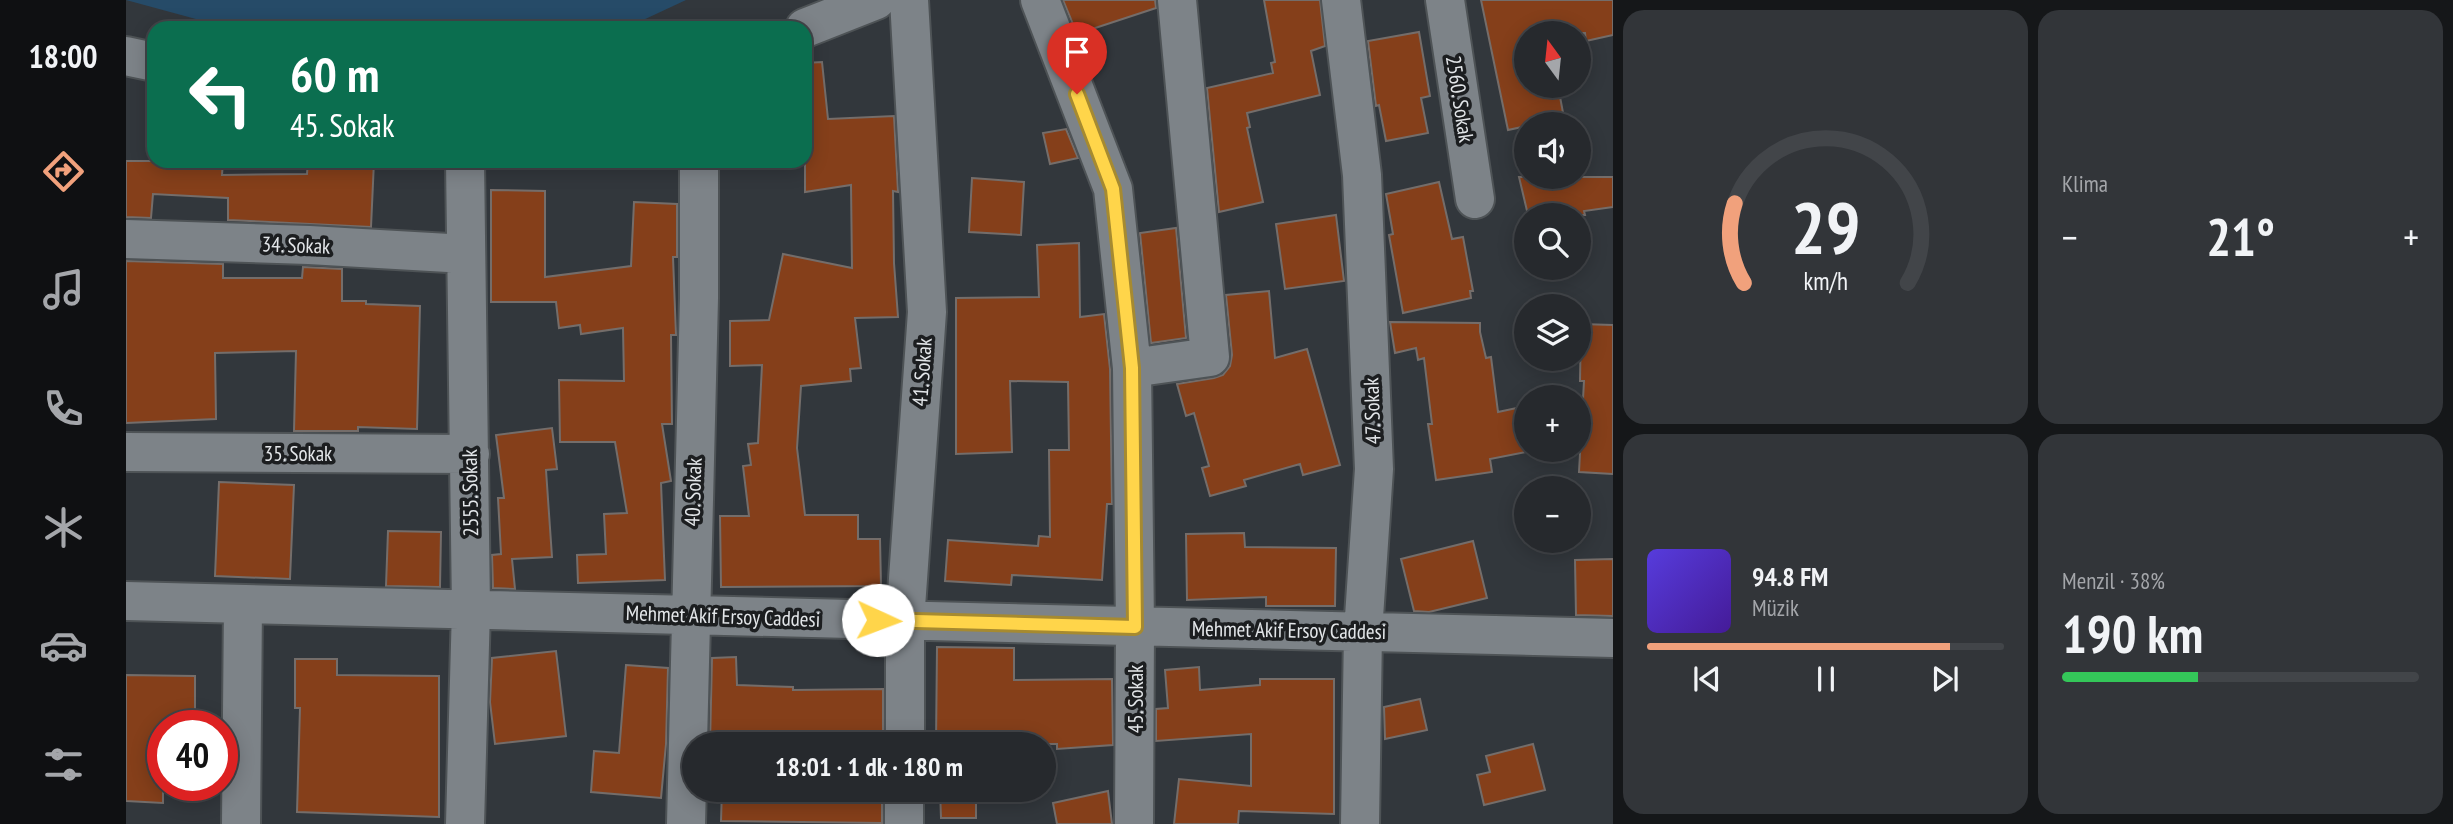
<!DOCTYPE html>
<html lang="tr">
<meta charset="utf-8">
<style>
:root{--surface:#26292d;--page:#323539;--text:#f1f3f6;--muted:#a4a6aa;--line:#424549;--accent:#f1a17c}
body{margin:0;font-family:"PT Sans Narrow",sans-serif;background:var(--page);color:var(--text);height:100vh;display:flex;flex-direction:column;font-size:26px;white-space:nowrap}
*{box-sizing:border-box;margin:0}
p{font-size:23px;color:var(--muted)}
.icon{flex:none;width:38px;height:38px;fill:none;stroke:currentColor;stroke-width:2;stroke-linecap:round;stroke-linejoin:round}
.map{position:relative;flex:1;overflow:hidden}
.sheet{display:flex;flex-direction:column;gap:10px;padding:10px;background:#151719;width:840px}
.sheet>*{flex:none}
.hud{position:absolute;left:21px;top:21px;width:665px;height:147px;border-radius:21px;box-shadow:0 4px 18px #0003,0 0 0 2px var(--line);background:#0b6e4f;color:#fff;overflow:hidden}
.needle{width:46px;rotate:345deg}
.buttons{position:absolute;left:1388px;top:21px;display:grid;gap:14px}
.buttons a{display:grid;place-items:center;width:77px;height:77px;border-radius:50%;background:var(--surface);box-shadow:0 4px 18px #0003,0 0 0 2px var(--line);font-size:35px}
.speed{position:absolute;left:21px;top:710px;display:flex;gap:14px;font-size:35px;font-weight:700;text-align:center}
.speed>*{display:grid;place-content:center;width:91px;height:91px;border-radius:50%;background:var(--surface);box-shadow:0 4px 18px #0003,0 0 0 2px var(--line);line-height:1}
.speed .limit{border:10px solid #d22;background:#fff;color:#111}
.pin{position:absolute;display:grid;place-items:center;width:60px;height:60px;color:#fff;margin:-72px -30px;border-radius:50% 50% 50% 0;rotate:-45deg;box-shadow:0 0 7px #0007}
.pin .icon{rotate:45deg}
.me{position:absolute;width:77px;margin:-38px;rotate:92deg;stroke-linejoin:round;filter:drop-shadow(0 0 5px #0008)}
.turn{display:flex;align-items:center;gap:24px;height:147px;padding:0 28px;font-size:32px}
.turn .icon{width:91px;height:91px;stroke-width:2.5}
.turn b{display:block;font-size:49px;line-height:60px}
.big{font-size:52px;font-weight:700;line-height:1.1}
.sheet .tile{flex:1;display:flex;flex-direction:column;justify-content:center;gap:10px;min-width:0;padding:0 24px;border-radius:21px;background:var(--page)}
.sheet .dial{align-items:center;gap:0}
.dial svg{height:182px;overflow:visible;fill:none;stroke:var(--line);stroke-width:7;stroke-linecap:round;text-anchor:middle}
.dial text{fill:var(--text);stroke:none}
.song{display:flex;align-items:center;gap:21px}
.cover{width:84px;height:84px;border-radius:10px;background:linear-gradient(135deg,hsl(250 70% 55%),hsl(260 70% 35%))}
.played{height:7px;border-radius:4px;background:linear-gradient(90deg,var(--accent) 85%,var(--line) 85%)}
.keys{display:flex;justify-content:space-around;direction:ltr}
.heat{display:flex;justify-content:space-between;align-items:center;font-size:38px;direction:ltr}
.charge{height:10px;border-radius:5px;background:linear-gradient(90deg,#34c759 38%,var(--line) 0)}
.sheet .tiles{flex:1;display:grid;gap:10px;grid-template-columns:repeat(2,1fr)}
.trip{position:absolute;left:556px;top:732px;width:374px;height:70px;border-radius:35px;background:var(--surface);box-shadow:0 4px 18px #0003,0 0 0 2px var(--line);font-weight:700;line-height:70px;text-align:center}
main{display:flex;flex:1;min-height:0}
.tabs{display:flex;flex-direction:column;width:126px;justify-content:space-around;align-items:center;background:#0f1012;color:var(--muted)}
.tabs .icon{width:49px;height:49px}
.tabs .on{color:var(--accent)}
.tabs b{font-size:32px;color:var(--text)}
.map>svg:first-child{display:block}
.green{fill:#264b68}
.building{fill:#853f1a;stroke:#746d6a;stroke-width:2}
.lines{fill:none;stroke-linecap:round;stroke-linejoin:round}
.minor-casing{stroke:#4e5356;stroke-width:42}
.minor{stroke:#7d8388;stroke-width:38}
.route-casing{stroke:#a68a30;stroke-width:18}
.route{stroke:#ffd54a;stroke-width:12}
.labels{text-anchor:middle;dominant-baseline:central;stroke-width:7;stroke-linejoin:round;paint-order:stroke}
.street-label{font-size:21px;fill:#e3e6e9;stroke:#1c1e20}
</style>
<main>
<nav class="tabs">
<b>18:00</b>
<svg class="icon on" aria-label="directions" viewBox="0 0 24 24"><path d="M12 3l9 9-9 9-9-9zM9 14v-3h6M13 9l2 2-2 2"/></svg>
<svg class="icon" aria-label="music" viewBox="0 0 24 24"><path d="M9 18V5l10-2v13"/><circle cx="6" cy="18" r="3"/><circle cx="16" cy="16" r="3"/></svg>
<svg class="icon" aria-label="phone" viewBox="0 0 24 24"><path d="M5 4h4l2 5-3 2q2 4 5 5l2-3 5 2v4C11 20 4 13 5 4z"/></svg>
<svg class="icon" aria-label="climate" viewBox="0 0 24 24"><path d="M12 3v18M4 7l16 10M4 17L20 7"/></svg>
<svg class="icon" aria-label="car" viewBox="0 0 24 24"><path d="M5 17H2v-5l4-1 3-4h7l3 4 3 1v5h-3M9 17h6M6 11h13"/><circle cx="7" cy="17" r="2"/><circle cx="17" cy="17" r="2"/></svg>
<svg class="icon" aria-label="filters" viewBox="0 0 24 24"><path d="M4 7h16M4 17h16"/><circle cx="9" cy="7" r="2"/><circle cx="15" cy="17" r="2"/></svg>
</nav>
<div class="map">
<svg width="1487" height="824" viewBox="0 0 1487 824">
<rect width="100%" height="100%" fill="#32373c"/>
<path class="green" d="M 0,0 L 560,0 L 500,28 L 103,28 Z"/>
<path class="building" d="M 937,0 L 1029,0 L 1030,8 L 951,34 Z
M 1138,0 L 1194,0 L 1199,46 L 1185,51 L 1194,95 L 1121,113 L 1124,127 L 1121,128 L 1137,202 L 1093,212 L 1081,88 L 1147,73 L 1145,63 L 1149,62 Z
M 1355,0 L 1487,0 L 1487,35 L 1460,41 L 1459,33 L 1400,33 L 1400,86 L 1432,86 L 1438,118 L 1382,130 Z
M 1293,32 L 1304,96 L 1295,98 L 1302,133 L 1260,141 L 1253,105 L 1250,106 L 1242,41 Z
M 696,62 L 702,119 L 768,116 L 772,192 L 767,191 L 768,263 L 772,317 L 729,318 L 735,368 L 724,369 L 725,381 L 675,386 L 671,448 L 679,515 L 732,515 L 732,539 L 754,539 L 755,586 L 595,587 L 594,516 L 623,516 L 617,466 L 625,465 L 622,444 L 632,443 L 636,365 L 604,366 L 604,321 L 643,320 L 657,254 L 726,268 L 725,185 L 679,192 L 679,63 Z
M 940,129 L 952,158 L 924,164 L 917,133 Z
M 0,161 L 97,161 L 96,175 L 181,174 L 182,161 L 248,161 L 245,227 L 102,220 L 102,198 L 27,194 L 25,218 L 0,217 Z
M 1393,177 L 1487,177 L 1487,207 L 1458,211 L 1459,215 L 1402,215 Z
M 846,178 L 898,182 L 895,235 L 843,232 Z
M 1313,182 L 1326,239 L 1337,237 L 1347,291 L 1344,291 L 1345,298 L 1277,313 L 1263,235 L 1267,234 L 1260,194 Z
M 365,190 L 419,191 L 419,277 L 505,266 L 508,202 L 551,204 L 551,257 L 547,257 L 550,335 L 545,335 L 546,424 L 536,424 L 545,481 L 535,483 L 539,580 L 452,583 L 451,555 L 480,554 L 478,514 L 501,513 L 489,442 L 434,442 L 433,380 L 498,381 L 497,328 L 455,334 L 454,325 L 433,328 L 430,302 L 365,302 Z
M 1210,215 L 1218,281 L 1159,289 L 1150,224 Z
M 1050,228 L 1060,338 L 1025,343 L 1014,233 Z
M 953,243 L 954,317 L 978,314 L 984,369 L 986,504 L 981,504 L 976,580 L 886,575 L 885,585 L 819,581 L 822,540 L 912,546 L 913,536 L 924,537 L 923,450 L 943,450 L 942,382 L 884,381 L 886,452 L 830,454 L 830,298 L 913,297 L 911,245 Z
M 0,261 L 97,264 L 97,278 L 176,278 L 177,267 L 216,269 L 216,301 L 240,301 L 240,304 L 294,306 L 291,429 L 232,427 L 232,431 L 168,431 L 170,351 L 89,353 L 90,419 L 0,423 Z
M 1143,291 L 1149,358 L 1181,349 L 1214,465 L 1177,475 L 1174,464 L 1118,480 L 1120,486 L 1084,496 L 1076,468 L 1083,466 L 1068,413 L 1060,416 L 1051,384 L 1088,378 L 1097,375 L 1104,366 L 1106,355 L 1100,295 Z
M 1264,322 L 1354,323 L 1354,332 L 1360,358 L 1365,357 L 1372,412 L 1400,406 L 1400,452 L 1364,459 L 1366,472 L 1310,480 L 1302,424 L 1306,424 L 1298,358 L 1292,360 L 1290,348 L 1269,353 Z
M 1455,324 L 1487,325 L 1487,474 L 1453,472 L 1458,381 L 1454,381 Z
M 426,428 L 431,469 L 420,470 L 426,557 L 386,559 L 389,589 L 367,588 L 366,555 L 375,554 L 372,498 L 378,498 L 370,435 Z
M 93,482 L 168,485 L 164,579 L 89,576 Z
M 262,531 L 315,532 L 314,587 L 260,586 Z
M 1118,533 L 1119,547 L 1210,548 L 1209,606 L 1140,606 L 1140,597 L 1061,600 L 1060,534 Z
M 1347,541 L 1361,598 L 1303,612 L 1288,611 L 1275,559 Z
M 1487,559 L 1487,616 L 1450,615 L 1449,560 Z
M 811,647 L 888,648 L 888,680 L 986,679 L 987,745 L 931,749 L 931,744 L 810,744 Z
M 430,651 L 440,736 L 369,744 L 364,702 L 366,658 Z
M 610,657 L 611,685 L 667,687 L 667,690 L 757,689 L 757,744 L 584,744 L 586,658 Z
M 169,659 L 211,659 L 211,675 L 313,676 L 313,817 L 171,812 L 174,708 L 169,708 Z
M 500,665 L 542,668 L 540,744 L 535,798 L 465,792 L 468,751 L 493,753 Z
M 1073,667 L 1074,690 L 1134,685 L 1134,679 L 1208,679 L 1208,814 L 1113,811 L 1112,824 L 1048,824 L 1053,779 L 1125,786 L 1125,734 L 1030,741 L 1030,709 L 1042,708 L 1039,670 Z
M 0,675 L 69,676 L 69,726 L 37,726 L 37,803 L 0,801 Z
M 1294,699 L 1301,730 L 1259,739 L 1258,707 Z
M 1407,744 L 1419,790 L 1358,805 L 1351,775 L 1364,772 L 1360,756 Z
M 596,789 L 756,789 L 756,823 L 595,821 Z
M 814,789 L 850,789 L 850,818 L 815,818 Z
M 982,791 L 986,824 L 931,824 L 927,803 Z"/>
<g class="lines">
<g class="minor-casing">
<path id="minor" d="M 914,0 L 987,189 L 1006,368 L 1009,627 L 1008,824
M 1215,0 L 1236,175 L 1248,469 L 1237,632 L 1234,824
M 1319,0 L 1349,199
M 679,28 L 750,0
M 0,56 L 28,62
M 339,161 L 345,609 L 339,824
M 0,239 L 183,245 L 340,254
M 1006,368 L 1084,357 L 1051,0
M 0,452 L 344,454
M 0,601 L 1487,638
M 779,744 L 779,621 L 801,312 L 783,0
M 115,824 L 117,604
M 560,824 L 573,298 L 573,161
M 778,824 L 778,789"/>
</g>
<use href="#minor" class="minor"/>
</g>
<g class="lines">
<g class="route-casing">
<path id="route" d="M 752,620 L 1009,627 L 1006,368 L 987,189 L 951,94"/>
</g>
<use href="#route" class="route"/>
</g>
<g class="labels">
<g class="street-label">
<text transform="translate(1334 99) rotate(81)">2560. Sokak</text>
<text transform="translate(170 245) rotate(2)">34. Sokak</text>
<text transform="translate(796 372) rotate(-86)">41. Sokak</text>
<text transform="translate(1246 411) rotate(-92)">47. Sokak</text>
<text x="172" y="453">35. Sokak</text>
<text transform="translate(567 492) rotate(-88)">40. Sokak</text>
<text transform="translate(344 493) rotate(-91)">2555. Sokak</text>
<text transform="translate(597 616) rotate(2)">Mehmet Akif Ersoy Caddesi</text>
<text transform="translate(1163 630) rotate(1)">Mehmet Akif Ersoy Caddesi</text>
<text transform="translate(1009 699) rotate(-90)">45. Sokak</text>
</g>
</g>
</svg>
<div class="buttons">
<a><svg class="needle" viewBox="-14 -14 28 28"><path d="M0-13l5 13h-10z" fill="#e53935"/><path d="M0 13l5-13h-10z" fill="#a4a6aa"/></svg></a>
<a><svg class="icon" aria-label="sound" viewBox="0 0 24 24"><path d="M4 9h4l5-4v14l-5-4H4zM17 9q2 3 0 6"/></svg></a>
<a><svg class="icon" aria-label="search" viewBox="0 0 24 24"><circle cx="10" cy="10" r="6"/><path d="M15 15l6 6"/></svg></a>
<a><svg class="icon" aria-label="layers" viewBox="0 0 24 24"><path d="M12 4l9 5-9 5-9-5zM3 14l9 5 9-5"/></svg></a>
<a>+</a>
<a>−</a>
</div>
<div class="speed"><div class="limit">40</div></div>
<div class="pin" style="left:951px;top:94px;background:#d93025"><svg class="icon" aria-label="arrive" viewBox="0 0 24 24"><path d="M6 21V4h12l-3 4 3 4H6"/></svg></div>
<svg class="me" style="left:752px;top:620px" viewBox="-20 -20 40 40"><circle r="19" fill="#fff"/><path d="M0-13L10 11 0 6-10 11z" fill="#ffd54a"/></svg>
<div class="trip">18:01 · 1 dk · 180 m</div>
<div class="hud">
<div class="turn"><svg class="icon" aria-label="left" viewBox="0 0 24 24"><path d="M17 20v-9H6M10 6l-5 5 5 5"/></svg><div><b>60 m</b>45. Sokak</div></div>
</div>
</div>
<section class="sheet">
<div class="tiles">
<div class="tile dial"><svg viewBox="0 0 100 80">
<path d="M14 69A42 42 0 1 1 86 69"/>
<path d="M14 69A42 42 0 0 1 10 34" stroke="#f1a17c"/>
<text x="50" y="56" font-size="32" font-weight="700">29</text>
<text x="50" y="72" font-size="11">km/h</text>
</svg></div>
<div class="tile"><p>Klima</p>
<div class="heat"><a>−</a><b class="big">21°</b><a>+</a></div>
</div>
<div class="tile">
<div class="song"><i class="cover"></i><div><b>94.8 FM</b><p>Müzik</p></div></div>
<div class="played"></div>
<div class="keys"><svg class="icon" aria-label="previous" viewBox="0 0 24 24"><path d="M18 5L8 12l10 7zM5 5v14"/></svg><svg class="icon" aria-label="pause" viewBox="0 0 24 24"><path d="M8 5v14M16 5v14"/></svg><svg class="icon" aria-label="next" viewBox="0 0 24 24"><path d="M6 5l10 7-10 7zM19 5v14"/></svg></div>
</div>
<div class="tile"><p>Menzil · 38%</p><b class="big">190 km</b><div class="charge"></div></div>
</div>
</section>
</main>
